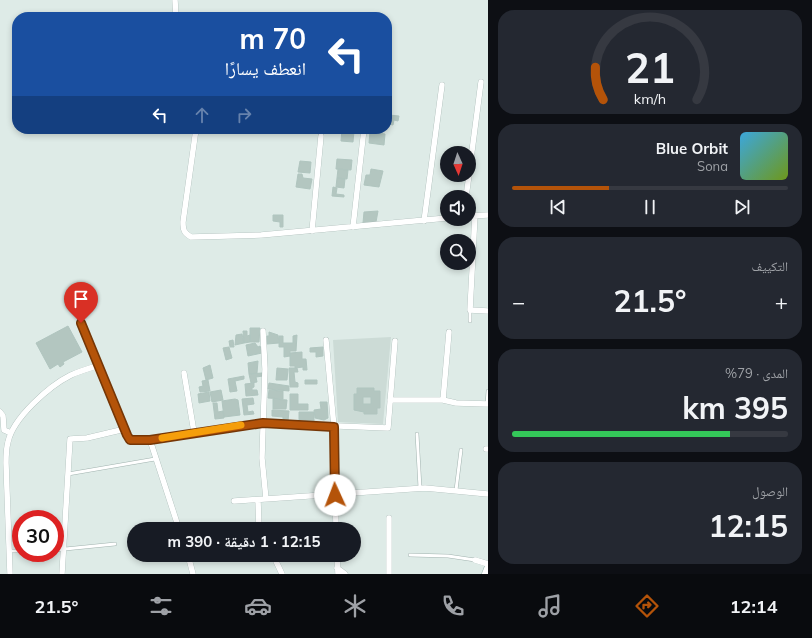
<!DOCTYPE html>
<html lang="ar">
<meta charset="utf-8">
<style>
:root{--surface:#171b24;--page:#242831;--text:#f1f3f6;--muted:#9ea1a6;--line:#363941;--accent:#b45309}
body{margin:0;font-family:Mulish,"Noto Naskh Arabic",sans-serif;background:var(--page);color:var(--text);direction:rtl;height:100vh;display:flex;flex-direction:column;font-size:15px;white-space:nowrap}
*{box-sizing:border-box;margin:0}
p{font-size:13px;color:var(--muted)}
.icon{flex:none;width:22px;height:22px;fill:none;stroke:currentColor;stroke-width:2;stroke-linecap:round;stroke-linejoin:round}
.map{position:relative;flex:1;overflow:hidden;direction:ltr}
.side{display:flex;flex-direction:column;gap:10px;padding:10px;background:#0d0f14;width:324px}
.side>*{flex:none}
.hud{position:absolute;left:12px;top:12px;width:380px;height:122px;border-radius:16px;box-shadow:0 2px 6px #0003;direction:rtl;background:#1a4fa0;color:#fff;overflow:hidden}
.needle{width:26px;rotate:177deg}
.tools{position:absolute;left:440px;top:146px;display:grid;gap:8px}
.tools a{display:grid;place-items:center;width:36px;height:36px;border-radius:50%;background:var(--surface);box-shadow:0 2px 6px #0003;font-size:20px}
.speed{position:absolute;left:12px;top:510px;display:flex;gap:8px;font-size:20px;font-weight:700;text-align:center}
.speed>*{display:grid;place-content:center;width:52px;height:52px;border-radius:50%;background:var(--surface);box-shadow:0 2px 6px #0003;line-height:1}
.speed .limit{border:6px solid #d22;background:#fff;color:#111}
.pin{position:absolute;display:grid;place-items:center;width:34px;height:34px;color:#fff;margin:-41px -17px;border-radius:50% 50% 50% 0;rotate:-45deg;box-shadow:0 0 4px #0007}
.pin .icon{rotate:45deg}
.me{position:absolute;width:44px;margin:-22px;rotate:358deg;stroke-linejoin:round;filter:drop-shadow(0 0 3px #0008)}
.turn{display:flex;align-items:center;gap:14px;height:84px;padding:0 20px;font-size:18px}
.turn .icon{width:52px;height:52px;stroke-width:2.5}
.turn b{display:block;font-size:28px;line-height:34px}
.lanes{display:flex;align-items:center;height:38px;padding:0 20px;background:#0003;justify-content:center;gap:20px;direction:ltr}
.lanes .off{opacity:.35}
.big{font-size:30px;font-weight:700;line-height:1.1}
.side .card{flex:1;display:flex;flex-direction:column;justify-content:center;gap:6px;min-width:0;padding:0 14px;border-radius:16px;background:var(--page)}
.side .dial{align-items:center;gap:0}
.dial svg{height:104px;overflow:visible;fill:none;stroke:var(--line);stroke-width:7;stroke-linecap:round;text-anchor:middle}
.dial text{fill:var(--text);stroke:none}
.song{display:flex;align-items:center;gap:12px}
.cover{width:48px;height:48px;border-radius:6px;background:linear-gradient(135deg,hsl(200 70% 55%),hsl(80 70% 35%))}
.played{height:4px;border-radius:2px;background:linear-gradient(90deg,var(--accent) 35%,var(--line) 35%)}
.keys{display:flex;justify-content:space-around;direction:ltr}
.heat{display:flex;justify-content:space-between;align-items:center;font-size:22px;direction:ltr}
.charge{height:6px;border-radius:3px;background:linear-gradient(90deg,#34c759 79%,var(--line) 0)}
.trip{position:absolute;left:127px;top:522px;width:234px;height:40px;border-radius:20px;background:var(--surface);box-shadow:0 2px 6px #0003;font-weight:700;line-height:40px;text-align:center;direction:rtl}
.menu{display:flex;height:64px;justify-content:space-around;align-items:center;background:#090b0e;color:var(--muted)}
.menu .icon{width:28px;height:28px}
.menu .active{color:var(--accent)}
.menu b{font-size:18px;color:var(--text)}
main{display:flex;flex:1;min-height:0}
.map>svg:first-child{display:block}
.built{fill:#ccdbd6}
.building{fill:#b3c6c0;stroke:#b0c5bf;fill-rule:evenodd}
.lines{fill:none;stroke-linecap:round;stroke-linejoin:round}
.lane-casing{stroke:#a1b3af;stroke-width:4}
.street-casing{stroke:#a1b3af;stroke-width:6}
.secondary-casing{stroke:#9cb8b1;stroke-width:9}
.lane{stroke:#fff;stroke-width:3}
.street{stroke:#fff;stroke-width:5.5}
.secondary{stroke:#fff;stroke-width:8}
.route-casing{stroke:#753606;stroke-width:10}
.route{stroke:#b45309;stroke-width:7}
.slow{stroke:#f59e0b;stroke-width:7}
</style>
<main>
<section class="side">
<div class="card dial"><svg viewBox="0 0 100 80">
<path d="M14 69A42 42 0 1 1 86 69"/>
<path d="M14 69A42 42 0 0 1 8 44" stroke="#b45309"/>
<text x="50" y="56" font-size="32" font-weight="700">21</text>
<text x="50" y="72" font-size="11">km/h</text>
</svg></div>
<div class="card">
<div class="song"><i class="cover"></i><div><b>Blue Orbit</b><p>Sona</p></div></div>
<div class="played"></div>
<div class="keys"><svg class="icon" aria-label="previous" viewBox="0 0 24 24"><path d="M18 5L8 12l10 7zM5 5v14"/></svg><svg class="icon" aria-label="pause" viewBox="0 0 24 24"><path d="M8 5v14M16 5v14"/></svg><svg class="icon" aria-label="next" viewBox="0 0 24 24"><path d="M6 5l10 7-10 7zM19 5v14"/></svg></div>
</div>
<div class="card"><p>التكييف</p>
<div class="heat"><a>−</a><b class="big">21.5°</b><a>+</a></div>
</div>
<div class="card"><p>المدى · 79%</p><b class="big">395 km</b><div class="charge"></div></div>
<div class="card"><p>الوصول</p><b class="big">12:15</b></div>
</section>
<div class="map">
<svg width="488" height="574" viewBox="0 0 488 574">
<rect width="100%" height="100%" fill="#deebe7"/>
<path class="built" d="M 391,337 L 383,424 L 338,422 L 333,340 Z"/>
<path class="building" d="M 389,115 L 399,116 L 398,121 L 394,120 L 393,125 L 388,124 Z
M 342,129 L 354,131 L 353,142 L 341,141 Z
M 370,132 L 385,134 L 384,145 L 369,143 Z
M 337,159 L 352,160 L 351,170 L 336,169 Z
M 300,161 L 311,162 L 310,173 L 298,172 Z
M 338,169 L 348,170 L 347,179 L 337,178 Z
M 371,169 L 383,171 L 379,187 L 364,185 L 366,175 L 370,175 Z
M 298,174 L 302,174 L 303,178 L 312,179 L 310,189 L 296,187 Z
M 337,178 L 345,179 L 344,188 L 336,187 Z
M 333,187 L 337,188 L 336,194 L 344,195 L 344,197 L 332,196 Z
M 378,211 L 376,222 L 363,223 L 364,212 Z
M 273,215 L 283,215 L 283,227 L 280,227 L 280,222 L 273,221 Z
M 68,326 L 82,352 L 63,362 L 64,364 L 60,367 L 58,364 L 50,369 L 36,343 Z
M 250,328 L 260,328 L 259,342 L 250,342 Z
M 243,331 L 247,331 L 247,336 L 250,335 L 250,342 L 244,343 Z
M 269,332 L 278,335 L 279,343 L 267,344 L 267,336 L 269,336 Z
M 242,334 L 244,343 L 235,345 L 236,335 Z
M 297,335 L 296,351 L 290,351 L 290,356 L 284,357 L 284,347 L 279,347 L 279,336 L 283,336 L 283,343 L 293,343 L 293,336 Z
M 233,340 L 234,347 L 230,347 L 229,341 Z
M 255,343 L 258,347 L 260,346 L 262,353 L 248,356 L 246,345 Z
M 229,347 L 232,358 L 226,360 L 223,348 Z
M 323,347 L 323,356 L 316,357 L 316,352 L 310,352 L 310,348 Z
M 302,352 L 302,359 L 306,359 L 307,370 L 303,370 L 303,367 L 295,368 L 295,366 L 290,366 L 290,353 Z
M 258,361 L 257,373 L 249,374 L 248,363 Z
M 210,365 L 213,378 L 206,380 L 203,368 Z
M 277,368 L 288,369 L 287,380 L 276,380 Z
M 289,368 L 297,368 L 298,372 L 294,372 L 295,382 L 298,383 L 298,387 L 290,387 Z
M 262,373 L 263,376 L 256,377 L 257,382 L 251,383 L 249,374 Z
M 244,376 L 244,379 L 235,381 L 237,391 L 230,392 L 228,379 Z
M 208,380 L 210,391 L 200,392 L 199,387 L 203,386 L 202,381 Z
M 305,380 L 317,380 L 317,384 L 305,384 Z
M 254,383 L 254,387 L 252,388 L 252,390 L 257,390 L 258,395 L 246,396 L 245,384 Z
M 269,383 L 289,386 L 289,391 L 268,389 Z
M 357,388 L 374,388 L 374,391 L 380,391 L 380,408 L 377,408 L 377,414 L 364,414 L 364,412 L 354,410 L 354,394 L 357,394 ZM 363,397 L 371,397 L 371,404 L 363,404 Z
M 221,390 L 223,400 L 212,402 L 210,392 Z
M 269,390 L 283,391 L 283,399 L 268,398 Z
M 209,392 L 210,401 L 199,403 L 198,394 Z
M 290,394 L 298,394 L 298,404 L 308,404 L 308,410 L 290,410 Z
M 253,398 L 254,404 L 247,405 L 248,412 L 253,411 L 254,414 L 244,415 L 242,399 Z
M 235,399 L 238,400 L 240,415 L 224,417 L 222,401 Z
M 273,399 L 287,400 L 286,409 L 273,409 Z
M 320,402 L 327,402 L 328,418 L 324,420 L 315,418 L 314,410 L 321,409 Z
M 213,403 L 217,403 L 218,412 L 223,411 L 224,418 L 215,419 Z
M 272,410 L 289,411 L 288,421 L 283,421 L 283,417 L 272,416 Z
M 299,412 L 314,412 L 314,421 L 299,420 Z"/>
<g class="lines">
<g class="lane-casing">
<path id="lane" d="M 470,321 L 470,310
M 487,404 L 488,391
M 417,434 L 420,488
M 68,474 L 155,459
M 456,490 L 461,450
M 55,550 L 115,544
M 9,551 L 21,551
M 410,555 L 448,556 L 475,560"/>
</g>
<g class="street-casing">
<path id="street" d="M 175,0 L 176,17
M 196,129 L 183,222 C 183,230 184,233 191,237 L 261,235 L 447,218
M 469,174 L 481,82
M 466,197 L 469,175
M 475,215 L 470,310 L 488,311
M 469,216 L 488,215
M 424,221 L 442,85
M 353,227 L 364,129
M 312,231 L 321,136
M 81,323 L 127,435 C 132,443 142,440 150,440 L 263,423 L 388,428 L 395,341
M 263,331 L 265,369 L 262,458 L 266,499
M 326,340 L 334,427 L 336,529
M 184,373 L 194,432
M 390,400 L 443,400 L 456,403 L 488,404
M 443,400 L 449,332
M 0,412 L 3,416 L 4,430 L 11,433
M 150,440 L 179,529
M 486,449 L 488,449
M 258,500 L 259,529
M 234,501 L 425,488 L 488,494
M 389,518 L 389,574
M 188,555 L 193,574
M 273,555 L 282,574
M 337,555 L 338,574
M 475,560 L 488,564
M 337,568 L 345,574
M 10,574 L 6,463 C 6,456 6,449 8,442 C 13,418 49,386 71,375 C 80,371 90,368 100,365
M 62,574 L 70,439 L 87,438 L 125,429"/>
</g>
<g class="secondary-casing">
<path id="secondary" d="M 486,574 L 488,569"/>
</g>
<use href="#lane" class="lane"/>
<use href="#street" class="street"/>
<use href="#secondary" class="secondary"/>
</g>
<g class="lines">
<g class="route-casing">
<path id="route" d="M 81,323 L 127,435 L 130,440 L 150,440 L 263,423 L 334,427 L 335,495"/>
</g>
<use href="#route" class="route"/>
<path class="slow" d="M 162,438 L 241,425"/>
</g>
</svg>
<div class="tools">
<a><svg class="needle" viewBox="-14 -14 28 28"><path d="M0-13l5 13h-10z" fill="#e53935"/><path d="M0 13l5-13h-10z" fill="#9ea1a6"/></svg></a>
<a><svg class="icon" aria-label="sound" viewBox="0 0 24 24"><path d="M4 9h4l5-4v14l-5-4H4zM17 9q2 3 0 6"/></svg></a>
<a><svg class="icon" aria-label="search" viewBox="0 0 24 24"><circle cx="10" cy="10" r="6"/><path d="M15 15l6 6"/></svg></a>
</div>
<div class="speed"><div class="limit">30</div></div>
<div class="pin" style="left:81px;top:323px;background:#d93025"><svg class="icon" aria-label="arrive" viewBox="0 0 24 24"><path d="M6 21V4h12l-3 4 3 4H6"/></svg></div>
<svg class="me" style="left:335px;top:495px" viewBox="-20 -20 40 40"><circle r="19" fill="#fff"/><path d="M0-13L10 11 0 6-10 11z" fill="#b45309"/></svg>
<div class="trip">12:15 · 1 دقيقة · 390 m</div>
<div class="hud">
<div class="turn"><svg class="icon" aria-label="left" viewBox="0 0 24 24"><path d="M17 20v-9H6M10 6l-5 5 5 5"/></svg><div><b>70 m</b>انعطف يسارًا</div></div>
<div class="lanes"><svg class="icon" aria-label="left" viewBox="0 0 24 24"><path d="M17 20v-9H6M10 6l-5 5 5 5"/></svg><svg class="icon off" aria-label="ahead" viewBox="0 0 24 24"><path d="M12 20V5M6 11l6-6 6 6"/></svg><svg class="icon off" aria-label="right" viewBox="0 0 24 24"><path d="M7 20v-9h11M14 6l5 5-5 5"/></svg></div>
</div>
</div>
</main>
<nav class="menu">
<b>12:14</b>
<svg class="icon active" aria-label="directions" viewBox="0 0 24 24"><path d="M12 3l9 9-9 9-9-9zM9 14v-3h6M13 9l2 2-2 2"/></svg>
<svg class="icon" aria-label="music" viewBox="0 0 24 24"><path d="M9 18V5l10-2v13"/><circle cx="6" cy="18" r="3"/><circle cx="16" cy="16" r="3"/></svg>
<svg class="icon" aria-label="phone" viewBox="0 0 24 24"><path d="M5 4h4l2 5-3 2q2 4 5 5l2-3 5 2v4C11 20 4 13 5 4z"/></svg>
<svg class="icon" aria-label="climate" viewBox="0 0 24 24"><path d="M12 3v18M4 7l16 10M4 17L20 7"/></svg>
<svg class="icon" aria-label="car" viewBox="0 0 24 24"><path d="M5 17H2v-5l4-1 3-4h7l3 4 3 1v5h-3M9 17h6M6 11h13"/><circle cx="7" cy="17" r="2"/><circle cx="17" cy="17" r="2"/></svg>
<svg class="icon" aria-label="filters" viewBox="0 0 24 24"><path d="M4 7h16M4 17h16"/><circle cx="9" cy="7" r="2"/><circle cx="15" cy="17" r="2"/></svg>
<b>21.5°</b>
</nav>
